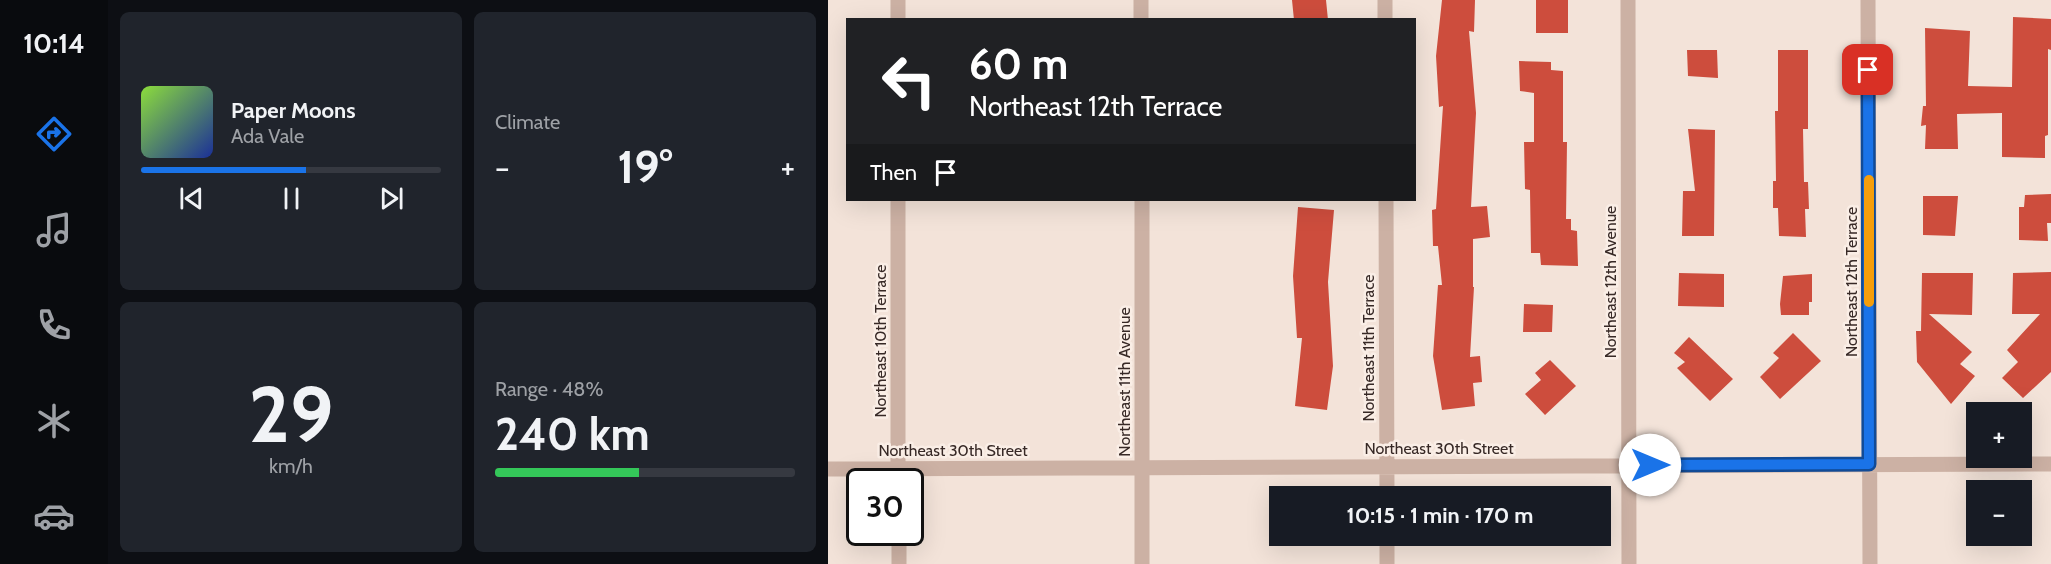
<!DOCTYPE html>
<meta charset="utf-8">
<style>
:root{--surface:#171b24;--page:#20242c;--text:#f1f3f6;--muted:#9ea1a6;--line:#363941;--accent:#1a73e8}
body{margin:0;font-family:Cabin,sans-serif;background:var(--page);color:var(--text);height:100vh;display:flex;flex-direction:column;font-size:22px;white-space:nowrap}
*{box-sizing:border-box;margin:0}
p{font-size:20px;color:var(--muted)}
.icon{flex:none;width:33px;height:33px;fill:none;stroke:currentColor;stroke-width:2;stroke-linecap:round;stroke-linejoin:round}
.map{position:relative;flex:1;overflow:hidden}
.panel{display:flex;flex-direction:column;gap:12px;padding:12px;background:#0d0f14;width:720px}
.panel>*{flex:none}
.banner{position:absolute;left:18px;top:18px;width:570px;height:183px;border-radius:0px;box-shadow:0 6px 24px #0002;background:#202124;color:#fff;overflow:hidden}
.fabs{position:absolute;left:1138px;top:402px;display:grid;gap:12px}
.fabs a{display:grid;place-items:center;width:66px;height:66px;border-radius:0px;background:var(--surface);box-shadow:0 6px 24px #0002;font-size:30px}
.speed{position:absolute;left:18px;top:468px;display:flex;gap:12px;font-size:30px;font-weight:700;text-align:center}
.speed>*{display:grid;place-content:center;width:78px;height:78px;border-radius:50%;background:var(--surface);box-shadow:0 6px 24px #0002;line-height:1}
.speed .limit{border:3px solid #111;border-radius:9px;background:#fff;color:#111}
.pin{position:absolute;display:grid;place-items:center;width:51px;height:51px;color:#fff;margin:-26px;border-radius:12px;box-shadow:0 3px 9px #0006}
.me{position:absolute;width:66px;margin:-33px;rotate:90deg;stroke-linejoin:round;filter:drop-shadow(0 0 4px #0008)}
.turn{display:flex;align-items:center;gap:21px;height:126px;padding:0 24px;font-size:27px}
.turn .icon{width:78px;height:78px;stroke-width:2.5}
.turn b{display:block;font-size:42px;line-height:51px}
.then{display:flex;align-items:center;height:57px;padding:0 24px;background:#0003;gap:12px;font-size:22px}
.big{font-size:45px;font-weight:700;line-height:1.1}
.panel .card{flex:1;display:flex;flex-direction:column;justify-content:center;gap:9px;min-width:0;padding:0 21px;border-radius:9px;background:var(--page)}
.panel .dial{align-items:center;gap:0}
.dial b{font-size:78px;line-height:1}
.song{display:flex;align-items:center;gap:18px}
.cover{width:72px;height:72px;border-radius:9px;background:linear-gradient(135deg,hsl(90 70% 55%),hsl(230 70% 35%))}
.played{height:6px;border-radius:3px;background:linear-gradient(90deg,var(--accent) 55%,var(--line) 55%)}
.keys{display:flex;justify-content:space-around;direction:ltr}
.heat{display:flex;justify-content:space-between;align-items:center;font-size:33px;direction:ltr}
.charge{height:9px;border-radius:4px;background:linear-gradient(90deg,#34c759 48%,var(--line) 0)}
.panel .tiles{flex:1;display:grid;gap:12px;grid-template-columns:repeat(2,1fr)}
.trip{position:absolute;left:441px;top:486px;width:342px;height:60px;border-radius:0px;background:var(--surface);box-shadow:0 6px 24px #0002;font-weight:700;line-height:60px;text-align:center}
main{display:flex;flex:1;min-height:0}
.dock{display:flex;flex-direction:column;width:108px;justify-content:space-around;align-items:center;background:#090b0e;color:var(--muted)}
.dock .icon{width:42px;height:42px}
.dock .current{color:var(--accent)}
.dock b{font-size:27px;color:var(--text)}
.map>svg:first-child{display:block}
.building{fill:#cd4d3d}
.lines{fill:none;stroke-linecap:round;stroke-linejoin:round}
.street{stroke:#ccb1a4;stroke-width:15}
.route-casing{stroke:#114b97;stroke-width:15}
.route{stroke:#1a73e8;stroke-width:10}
.slow{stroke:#f59e0b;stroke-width:10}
.labels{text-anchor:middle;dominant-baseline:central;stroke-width:5;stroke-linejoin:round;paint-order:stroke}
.street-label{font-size:16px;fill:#372926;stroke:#faeee6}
</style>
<main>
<nav class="dock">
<b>10:14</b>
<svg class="icon current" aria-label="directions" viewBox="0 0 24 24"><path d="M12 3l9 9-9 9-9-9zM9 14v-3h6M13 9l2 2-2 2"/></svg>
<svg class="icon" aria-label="music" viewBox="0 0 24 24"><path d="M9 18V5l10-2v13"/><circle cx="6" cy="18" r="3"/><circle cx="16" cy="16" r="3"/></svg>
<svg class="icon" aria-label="phone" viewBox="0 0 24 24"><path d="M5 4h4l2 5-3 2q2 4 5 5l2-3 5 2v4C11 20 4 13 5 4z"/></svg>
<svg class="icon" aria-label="climate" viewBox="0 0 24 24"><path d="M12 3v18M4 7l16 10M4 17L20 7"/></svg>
<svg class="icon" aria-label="car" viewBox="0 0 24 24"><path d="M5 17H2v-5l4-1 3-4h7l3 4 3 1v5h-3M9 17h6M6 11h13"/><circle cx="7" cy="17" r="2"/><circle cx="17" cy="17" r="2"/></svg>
</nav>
<section class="panel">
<div class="tiles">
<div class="card">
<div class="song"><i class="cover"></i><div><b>Paper Moons</b><p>Ada Vale</p></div></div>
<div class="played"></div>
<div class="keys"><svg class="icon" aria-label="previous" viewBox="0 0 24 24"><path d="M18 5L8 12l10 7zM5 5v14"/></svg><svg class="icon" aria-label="pause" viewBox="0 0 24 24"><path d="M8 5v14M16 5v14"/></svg><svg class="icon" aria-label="next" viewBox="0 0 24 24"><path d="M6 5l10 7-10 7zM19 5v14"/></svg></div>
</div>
<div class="card"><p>Climate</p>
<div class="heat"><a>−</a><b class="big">19°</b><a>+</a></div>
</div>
<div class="card dial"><b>29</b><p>km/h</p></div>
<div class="card"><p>Range · 48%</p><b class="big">240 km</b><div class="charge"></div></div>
</div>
</section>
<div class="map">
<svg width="1223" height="564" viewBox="0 0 1223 564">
<rect width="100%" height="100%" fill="#f3e3d9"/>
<path class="building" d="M 464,0 L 498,0 L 500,20 L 466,20 Z
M 614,0 L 647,0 L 646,32 L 641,31 L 648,113 L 643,207 L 659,206 L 662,237 L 645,239 L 645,287 L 646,287 L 642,357 L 652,356 L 654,382 L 645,383 L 647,406 L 614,410 L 605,356 L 610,285 L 614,285 L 610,246 L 605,246 L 604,210 L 608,209 L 615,106 L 611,107 L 608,56 Z
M 708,0 L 740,0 L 740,33 L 708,33 Z
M 1185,17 L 1223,19 L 1223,50 L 1220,49 L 1220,135 L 1217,136 L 1217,158 L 1174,157 L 1174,113 L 1129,114 L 1130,149 L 1097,149 L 1098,125 L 1093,126 L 1095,106 L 1098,106 L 1097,28 L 1142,31 L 1140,86 L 1184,87 Z
M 859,50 L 889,50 L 890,78 L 860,76 Z
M 950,50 L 980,50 L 980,129 L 975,129 L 976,182 L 980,182 L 981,209 L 977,209 L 978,237 L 951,236 L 950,208 L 945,208 L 945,181 L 948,181 L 947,111 L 950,111 Z
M 691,61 L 723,62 L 723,70 L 735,71 L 735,142 L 739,142 L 738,219 L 743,219 L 743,230 L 749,231 L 750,266 L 713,265 L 712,253 L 703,253 L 702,190 L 697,189 L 696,142 L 706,142 L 706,93 L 692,91 Z
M 860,129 L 887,130 L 886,236 L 854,236 L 855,191 L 867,191 Z
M 1223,194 L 1223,223 L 1219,223 L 1220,241 L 1191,240 L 1191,207 L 1196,207 L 1197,195 Z
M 1095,196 L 1130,196 L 1127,236 L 1095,235 Z
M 470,207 L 506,210 L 500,282 L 505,366 L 499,410 L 467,406 L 474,338 L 469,338 L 465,276 Z
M 1223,272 L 1223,372 L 1195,398 L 1174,378 L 1190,362 L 1179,350 L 1212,314 L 1184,314 L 1185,273 Z
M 851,273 L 896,274 L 896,307 L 850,306 Z
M 1094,273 L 1145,273 L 1144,315 L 1101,314 L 1144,352 L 1132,364 L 1147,376 L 1123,404 L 1089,362 L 1088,331 L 1093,331 Z
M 984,274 L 984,302 L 981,302 L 981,315 L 953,315 L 952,304 L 955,276 Z
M 696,304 L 725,305 L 724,332 L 695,332 Z
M 965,333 L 993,361 L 952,399 L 932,377 L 951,358 L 945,353 Z
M 861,337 L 905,379 L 882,401 L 849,368 L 857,362 L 846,353 Z
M 722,360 L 748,386 L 717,415 L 697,394 L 713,380 L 707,373 Z"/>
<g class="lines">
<path class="street" d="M 70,0 L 70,20
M 313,0 L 313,20
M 557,0 L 557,20
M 800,0 L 801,564
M 1040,0 L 1042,564
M 70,200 L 70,482
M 314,200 L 314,564
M 558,200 L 559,496
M 0,469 L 1223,464
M 71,532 L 71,564
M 559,536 L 559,564"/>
</g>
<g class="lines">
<g class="route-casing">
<path id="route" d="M 822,465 L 1041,464 L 1040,70"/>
</g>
<use href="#route" class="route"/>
<path class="slow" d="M 1041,180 L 1041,302"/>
</g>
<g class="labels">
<g class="street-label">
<text transform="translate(782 282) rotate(-90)">Northeast 12th Avenue</text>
<text transform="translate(1023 282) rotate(-90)">Northeast 12th Terrace</text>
<text transform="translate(52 341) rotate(-90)">Northeast 10th Terrace</text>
<text transform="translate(540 348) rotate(-90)">Northeast 11th Terrace</text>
<text transform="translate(296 382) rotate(-90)">Northeast 11th Avenue</text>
<text x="611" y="448">Northeast 30th Street</text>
<text x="125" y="450">Northeast 30th Street</text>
</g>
</g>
</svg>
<div class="fabs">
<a>+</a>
<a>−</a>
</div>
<div class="speed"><div class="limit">30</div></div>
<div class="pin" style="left:1040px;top:70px;background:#d93025"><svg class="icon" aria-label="arrive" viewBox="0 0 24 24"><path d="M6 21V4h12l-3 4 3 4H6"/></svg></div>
<svg class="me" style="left:822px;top:465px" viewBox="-20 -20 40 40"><circle r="19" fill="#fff"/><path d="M0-13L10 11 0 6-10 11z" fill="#1a73e8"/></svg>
<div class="trip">10:15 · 1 min · 170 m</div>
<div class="banner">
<div class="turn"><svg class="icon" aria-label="left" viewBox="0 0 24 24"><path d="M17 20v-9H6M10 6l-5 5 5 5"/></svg><div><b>60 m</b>Northeast 12th Terrace</div></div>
<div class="then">Then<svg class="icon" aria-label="arrive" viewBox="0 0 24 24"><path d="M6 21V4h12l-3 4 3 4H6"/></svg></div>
</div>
</div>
</main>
